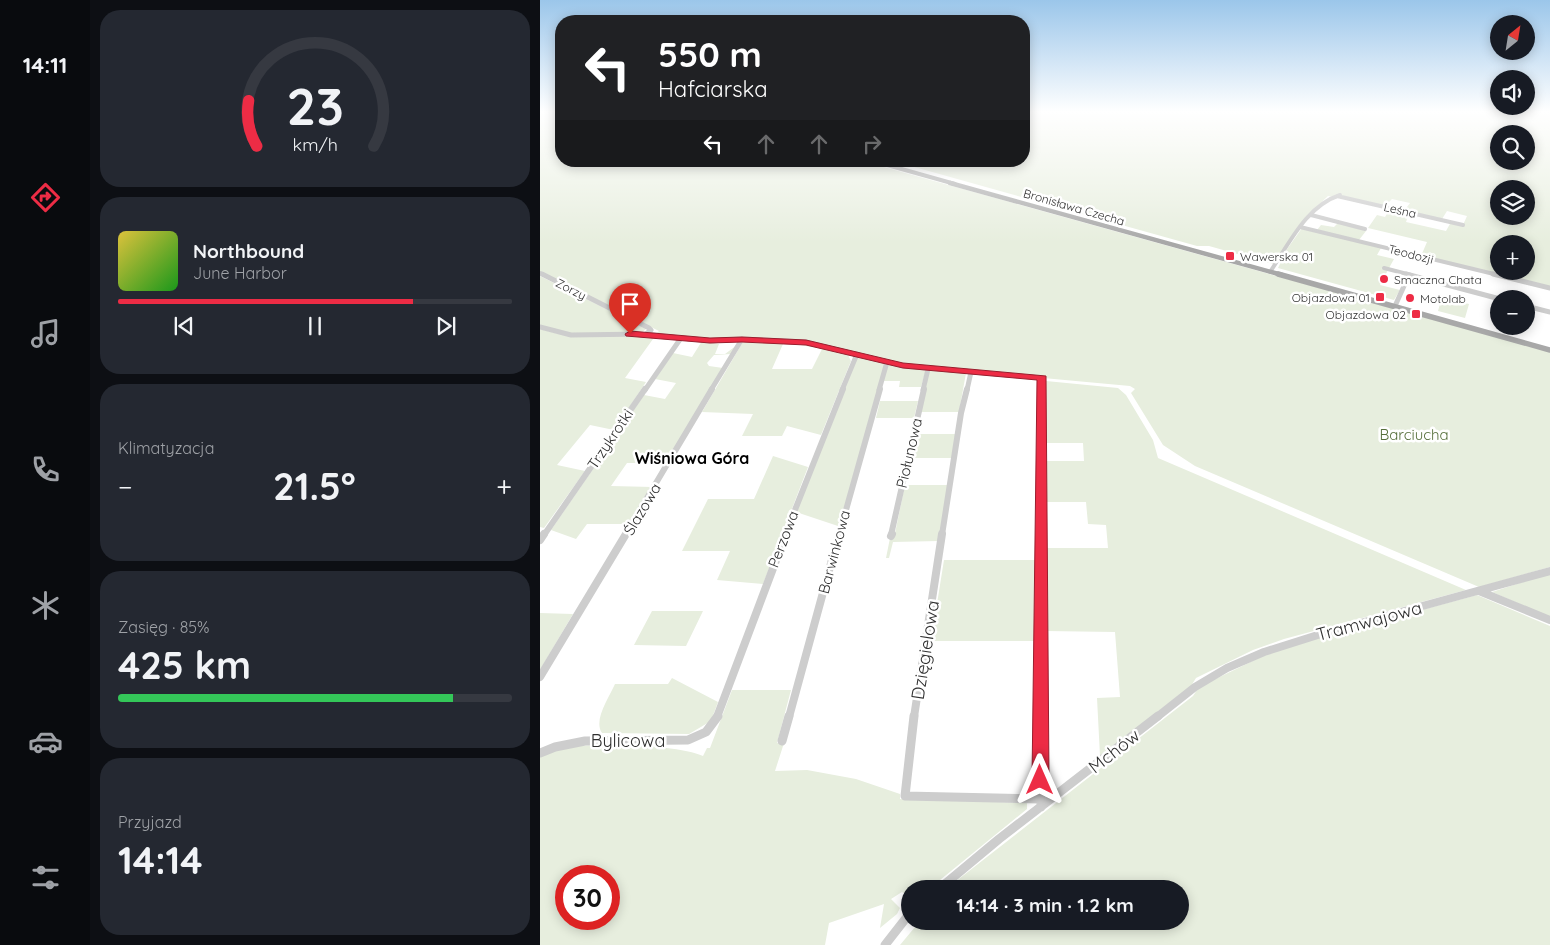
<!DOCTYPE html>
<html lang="pl">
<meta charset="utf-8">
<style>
:root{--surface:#171b24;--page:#242831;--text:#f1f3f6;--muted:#9ea1a6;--line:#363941;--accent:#ed2c45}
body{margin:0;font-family:Quicksand,sans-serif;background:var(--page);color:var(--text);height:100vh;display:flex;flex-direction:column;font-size:19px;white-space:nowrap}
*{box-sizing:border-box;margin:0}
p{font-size:16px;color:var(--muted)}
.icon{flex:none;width:28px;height:28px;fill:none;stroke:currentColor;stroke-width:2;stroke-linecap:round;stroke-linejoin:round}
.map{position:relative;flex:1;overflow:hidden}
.side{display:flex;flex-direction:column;gap:10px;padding:10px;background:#0d0f14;width:450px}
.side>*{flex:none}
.guide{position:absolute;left:15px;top:15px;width:475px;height:152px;border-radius:20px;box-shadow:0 2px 12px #0003;background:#202124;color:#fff;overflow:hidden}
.needle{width:32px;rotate:30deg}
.tools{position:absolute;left:950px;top:15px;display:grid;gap:10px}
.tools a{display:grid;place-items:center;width:45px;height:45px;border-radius:50%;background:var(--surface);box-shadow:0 2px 12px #0003;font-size:25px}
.speed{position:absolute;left:15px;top:865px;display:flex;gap:10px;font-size:25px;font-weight:700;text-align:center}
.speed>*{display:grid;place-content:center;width:65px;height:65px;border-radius:50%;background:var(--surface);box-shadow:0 2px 12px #0003;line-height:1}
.speed .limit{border:8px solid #d22;background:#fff;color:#111}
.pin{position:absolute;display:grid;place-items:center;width:42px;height:42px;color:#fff;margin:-51px -21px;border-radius:50% 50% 50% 0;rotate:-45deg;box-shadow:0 0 5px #0007}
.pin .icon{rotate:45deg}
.me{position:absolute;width:55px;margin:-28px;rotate:0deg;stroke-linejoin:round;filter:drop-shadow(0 0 4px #0008)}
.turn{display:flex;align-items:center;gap:18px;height:105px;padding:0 20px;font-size:22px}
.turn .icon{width:65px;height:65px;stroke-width:2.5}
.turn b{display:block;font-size:35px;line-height:42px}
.lanes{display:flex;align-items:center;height:48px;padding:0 20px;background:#0003;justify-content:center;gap:25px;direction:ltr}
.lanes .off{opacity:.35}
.big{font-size:38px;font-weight:800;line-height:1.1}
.side .widget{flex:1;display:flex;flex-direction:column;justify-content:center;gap:8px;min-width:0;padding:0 18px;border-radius:20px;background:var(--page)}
.side .dial{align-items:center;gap:0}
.dial svg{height:130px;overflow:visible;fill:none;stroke:var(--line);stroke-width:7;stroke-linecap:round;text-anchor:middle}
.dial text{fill:var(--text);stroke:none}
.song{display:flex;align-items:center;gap:15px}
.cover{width:60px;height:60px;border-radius:8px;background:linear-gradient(135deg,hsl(50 70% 55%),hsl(120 70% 35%))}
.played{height:5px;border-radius:2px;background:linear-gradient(90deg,var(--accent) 75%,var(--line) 75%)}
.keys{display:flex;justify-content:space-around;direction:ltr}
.heat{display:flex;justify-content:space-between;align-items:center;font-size:28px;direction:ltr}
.charge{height:8px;border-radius:4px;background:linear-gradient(90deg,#34c759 85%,var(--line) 0)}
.trip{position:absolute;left:361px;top:880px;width:288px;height:50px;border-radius:25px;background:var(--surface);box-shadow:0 2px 12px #0003;font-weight:800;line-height:50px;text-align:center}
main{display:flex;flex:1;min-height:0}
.tab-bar{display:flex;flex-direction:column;width:90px;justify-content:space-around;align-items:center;background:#090b0e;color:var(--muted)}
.tab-bar .icon{width:35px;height:35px}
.tab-bar .active{color:var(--accent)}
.tab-bar b{font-size:22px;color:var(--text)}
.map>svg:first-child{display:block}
.green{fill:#e7eede;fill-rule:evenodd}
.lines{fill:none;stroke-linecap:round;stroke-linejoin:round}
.minor-far4{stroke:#cdcdcd;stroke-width:4}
.minor-far3{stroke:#cdcdcd;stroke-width:5}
.minor-far2{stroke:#cdcdcd;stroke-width:6}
.minor-far1{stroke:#cdcdcd;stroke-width:8}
.minor{stroke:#cdcdcd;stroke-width:9}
.major-far2{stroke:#a8a8a8;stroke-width:4}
.major-far1{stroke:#a8a8a8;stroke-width:4.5}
.major{stroke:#a8a8a8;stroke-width:5.5}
.route{fill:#ed2c45;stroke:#9a1d2d}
.poi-dot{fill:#ed2c45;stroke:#fff;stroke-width:2}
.labels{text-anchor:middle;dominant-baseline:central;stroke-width:5;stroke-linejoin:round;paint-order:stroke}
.far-street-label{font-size:12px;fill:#303030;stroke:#fff}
.far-poi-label{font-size:12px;fill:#303030;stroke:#fff;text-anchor:start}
.park-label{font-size:15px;fill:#566f3b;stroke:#fff}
.street-label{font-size:15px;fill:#303030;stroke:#fff}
.neighbourhood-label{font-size:16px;font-weight:bold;fill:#000;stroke:#fff}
.near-street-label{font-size:18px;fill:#303030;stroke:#fff}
</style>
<main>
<nav class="tab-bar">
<b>14:11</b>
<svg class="icon active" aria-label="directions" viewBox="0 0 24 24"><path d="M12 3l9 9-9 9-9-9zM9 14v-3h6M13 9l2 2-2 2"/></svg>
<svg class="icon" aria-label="music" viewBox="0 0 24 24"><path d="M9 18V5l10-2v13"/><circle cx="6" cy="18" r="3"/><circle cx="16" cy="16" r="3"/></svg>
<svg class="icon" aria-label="phone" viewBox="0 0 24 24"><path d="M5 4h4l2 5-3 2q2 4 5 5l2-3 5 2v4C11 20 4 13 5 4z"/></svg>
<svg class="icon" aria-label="climate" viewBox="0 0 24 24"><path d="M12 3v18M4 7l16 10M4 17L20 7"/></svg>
<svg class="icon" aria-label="car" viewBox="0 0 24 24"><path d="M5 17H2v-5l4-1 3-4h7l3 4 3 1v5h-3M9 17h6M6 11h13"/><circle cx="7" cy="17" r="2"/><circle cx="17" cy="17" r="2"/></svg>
<svg class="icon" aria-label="filters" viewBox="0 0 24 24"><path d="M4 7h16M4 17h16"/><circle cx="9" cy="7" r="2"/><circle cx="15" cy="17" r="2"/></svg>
</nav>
<section class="side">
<div class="widget dial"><svg viewBox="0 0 100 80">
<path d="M14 69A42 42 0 1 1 86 69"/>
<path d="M14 69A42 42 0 0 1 9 41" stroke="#ed2c45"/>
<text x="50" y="56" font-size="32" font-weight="700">23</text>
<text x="50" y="72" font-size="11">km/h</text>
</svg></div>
<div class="widget">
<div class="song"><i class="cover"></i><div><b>Northbound</b><p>June Harbor</p></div></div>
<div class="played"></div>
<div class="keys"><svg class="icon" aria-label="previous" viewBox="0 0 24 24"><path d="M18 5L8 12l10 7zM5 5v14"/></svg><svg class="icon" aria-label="pause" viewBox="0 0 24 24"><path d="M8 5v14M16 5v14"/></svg><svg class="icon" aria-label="next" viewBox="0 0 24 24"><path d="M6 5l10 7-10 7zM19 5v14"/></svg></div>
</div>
<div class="widget"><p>Klimatyzacja</p>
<div class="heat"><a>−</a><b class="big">21.5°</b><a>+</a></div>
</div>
<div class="widget"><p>Zasięg · 85%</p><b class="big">425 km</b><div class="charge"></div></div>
<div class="widget"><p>Przyjazd</p><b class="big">14:14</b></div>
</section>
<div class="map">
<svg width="1010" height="945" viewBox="0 0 1010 945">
<rect width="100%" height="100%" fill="#fff"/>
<path class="green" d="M 0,111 L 21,111 L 21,161 L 322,161 L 1010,352 L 1010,567 L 939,587 L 655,466 L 623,445 L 591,393 L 595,389 L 590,386 L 363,365 L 290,346 L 169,340 L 117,333 L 119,331 L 0,272 Z
M 484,111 L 1010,111 L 1010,288 L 881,256 L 887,242 L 828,228 L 837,215 L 845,217 L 850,209 L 869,213 L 866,222 L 906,231 L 911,222 L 923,225 L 927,216 L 907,211 L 902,219 L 864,211 L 870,203 L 852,199 L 845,206 L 788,196 L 769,214 L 733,264 L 669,246 L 657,246 L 353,161 L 484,161 ZM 959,134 L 986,134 L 986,161 L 959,161 ZM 959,189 L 986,189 L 986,216 L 959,216 ZM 959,244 L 986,244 L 986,271 L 959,271 Z
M 798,223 L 826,231 L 819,240 L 777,230 L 781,225 L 794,227 Z
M 762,228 L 841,248 L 837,255 L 854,259 L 849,268 L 841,268 L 848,270 L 840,285 L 860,290 L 854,300 L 738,268 L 742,260 L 740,259 Z
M 0,276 L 106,329 L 101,333 L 32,334 L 0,325 Z
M 902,297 L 929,304 L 925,318 L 898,311 Z
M 0,329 L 19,334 L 110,336 L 113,339 L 85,378 L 106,382 L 74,430 L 50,425 L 17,465 L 45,471 L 4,528 L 0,527 Z
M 204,340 L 243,344 L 232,369 L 272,369 L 282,349 L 255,344 L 272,345 L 308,355 L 311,361 L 281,435 L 247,426 L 242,436 L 202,436 L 213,414 L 162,412 Z
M 162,341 L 179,344 L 175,354 L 185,354 L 197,345 L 191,354 L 174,355 L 167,363 L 169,366 L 183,368 L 127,463 L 87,463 L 71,486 L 113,487 L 90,524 L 47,524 L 36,539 L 11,530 L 104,395 L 125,399 L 136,383 L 115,379 L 133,353 L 152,357 Z
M 317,357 L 345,364 L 301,527 L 256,512 Z
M 348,365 L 386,370 L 381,387 L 359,387 L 360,381 L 343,381 Z
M 389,370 L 426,373 L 419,412 L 380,412 Z
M 506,381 L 578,388 L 586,395 L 613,440 L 618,458 L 926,590 L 744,639 L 713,650 L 656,678 L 651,686 L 560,756 L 557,698 L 580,697 L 575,632 L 505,631 L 504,548 L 568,548 L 566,525 L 548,524 L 546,502 L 503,502 L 503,461 L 544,461 L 543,443 L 503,443 L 504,383 Z
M 340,401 L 378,401 L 374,418 L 336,418 Z
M 375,434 L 416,434 L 412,458 L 371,458 Z
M 233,456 L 268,467 L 223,584 L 177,580 L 190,551 L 142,551 L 168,499 L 214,499 Z
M 365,485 L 408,485 L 399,541 L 353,542 L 349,558 L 346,558 L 350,538 L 354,538 Z
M 404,560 L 497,560 L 496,641 L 391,641 Z
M 1010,573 L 1010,617 L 952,592 L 1005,575 Z
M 937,595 L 1010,626 L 1010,945 L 360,945 L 380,921 L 640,921 L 640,889 L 406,889 L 653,696 L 659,687 L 725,655 L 771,640 Z
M 112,611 L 163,611 L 146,646 L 94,645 Z
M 0,613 L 33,614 L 0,670 Z
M 132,678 L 178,702 L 171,721 L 149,734 L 62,733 C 53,720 69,698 75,684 L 128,684 Z
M 192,690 L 251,690 L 237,743 L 244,743 L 235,771 L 267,770 L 316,779 L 360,794 L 360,799 L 487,803 L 487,809 L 389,889 L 370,889 L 370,897 L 362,892 L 351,899 L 360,908 L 357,914 L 340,928 L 344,904 L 289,923 L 285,945 L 0,945 L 0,756 C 6,754 12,750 18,749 C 46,742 138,744 163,756 L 167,748 L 170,748 ZM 26,876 L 69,876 L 69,919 L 26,919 Z"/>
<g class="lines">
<path class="minor-far4" d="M 797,196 L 923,225
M 771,215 L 825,229
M 760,227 L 958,275
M 844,268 L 871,275
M 730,272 C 749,244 766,206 800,195
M 0,273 L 4,275"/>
<path class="minor-far3" d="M 2,274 L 109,328 L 111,330 L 106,334
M 866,274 L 960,299
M 953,274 L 1010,288
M 855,306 L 869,275
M 986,306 L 1010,312
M 0,327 L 31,335 L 106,334 L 169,341 L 202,339 L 266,342 L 363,366 L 502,378 L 502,390
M 105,390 L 141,338
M 171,390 L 202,339
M 302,390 L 317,354
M 339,390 L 347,362
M 383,390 L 388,369
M 427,390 L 431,372"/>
<path class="minor-far2" d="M 4,535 L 105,389
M 85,535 L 172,389
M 245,535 L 303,389
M 299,535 L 340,389
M 351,535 L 384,389
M 402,535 L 421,413 L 427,389
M 501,535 L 502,389"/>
<path class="minor-far1" d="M 351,536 L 352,534
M 0,540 L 4,534
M 939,591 L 1010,620
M 0,677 L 86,534
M 177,717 L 246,534
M 249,717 L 299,534
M 374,717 L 402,534
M 501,717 L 501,534
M 617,717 L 655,687 L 687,668 L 724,652 L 784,633 L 1010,571"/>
<path class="minor" d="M 374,716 L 365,796 L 500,799
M 501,716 L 501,807
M 242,741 L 249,716
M 0,753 L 15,747 L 45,741 L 148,740 L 166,732 L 178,716
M 399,889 L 459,839 L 618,716
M 345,945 L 370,913"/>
<path class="major-far2" d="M 333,161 L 415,184"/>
<path class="major-far1" d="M 410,183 L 742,275"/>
<path class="major" d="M 738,274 L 1010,350"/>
</g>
<linearGradient id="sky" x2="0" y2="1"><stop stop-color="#9bc6ea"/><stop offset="0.46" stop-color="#fff"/><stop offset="1" stop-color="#fff" stop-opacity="0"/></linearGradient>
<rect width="1010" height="243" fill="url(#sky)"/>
<path class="route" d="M 90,331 L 170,338 L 202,337 L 266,340 L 363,363 L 506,376 L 509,780 L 506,785 L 500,788 L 494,785 L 492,780 L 497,380 L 363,368 L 266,345 L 202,342 L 170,343 L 86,336 L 85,334 Z"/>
<g class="poi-dot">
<rect x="685" y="251" width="10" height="10" rx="2.5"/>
<circle cx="844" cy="279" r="5"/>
<rect x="835" y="292" width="10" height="10" rx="2.5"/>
<circle cx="870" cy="298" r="5"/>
<rect x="871" y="309" width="10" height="10" rx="2.5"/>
</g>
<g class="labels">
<g class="far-street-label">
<text transform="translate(534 207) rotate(16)">Bronisława Czecha</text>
<text transform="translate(860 210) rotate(13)">Leśna</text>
<text transform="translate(871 254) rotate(14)">Teodozji</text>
<text transform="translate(31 289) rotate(27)">Zorzy</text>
</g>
<g class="far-poi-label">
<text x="700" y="256">Wawerska 01</text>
<text x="854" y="279">Smaczna Chata</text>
<text x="830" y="297" text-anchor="end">Objazdowa 01</text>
<text x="880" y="298">Motolab</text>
<text x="866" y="314" text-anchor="end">Objazdowa 02</text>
</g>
<g class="park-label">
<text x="874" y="434">Barciucha</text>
</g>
<g class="street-label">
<text transform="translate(70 439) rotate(-56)">Trzykrotki</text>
<text transform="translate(369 453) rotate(-77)">Piołunowa</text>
<text transform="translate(102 509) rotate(-59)">Ślazowa</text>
<text transform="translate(243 539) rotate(-69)">Perzowa</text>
<text transform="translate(294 552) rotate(-75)">Barwinkowa</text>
</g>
<g class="neighbourhood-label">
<text x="152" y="458">Wiśniowa Góra</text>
</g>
<g class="near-street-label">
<text transform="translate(829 621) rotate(-15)">Tramwajowa</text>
<text transform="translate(385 650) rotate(-81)">Dzięgielowa</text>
<text x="88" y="740">Bylicowa</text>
<text transform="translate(574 751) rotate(-38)">Mchów</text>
</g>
</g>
</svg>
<div class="tools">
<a><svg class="needle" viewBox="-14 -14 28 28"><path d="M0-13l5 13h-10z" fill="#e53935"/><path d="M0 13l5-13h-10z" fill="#9ea1a6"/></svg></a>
<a><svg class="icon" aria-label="sound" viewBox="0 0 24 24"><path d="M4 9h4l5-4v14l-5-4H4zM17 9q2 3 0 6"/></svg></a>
<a><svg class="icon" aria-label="search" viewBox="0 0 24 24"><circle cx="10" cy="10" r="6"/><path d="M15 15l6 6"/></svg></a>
<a><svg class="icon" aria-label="layers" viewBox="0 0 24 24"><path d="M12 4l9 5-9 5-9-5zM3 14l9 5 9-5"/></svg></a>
<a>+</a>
<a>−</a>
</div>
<div class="speed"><div class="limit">30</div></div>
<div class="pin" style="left:90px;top:334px;background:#d93025"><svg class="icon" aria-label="arrive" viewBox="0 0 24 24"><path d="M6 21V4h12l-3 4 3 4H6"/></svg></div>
<svg class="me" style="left:500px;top:780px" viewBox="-20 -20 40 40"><path d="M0-17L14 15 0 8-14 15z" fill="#ed2c45" stroke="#fff" stroke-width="4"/></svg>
<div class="trip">14:14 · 3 min · 1.2 km</div>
<div class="guide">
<div class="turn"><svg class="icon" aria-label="left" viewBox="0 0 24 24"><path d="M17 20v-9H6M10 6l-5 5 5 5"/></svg><div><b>550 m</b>Hafciarska</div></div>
<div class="lanes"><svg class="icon" aria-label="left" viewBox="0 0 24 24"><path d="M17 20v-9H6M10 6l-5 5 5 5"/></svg><svg class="icon off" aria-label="ahead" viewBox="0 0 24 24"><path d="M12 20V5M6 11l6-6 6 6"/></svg><svg class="icon off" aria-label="ahead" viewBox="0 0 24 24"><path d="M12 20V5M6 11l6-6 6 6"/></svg><svg class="icon off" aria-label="right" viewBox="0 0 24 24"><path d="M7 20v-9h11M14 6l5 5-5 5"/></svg></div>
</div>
</div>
</main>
